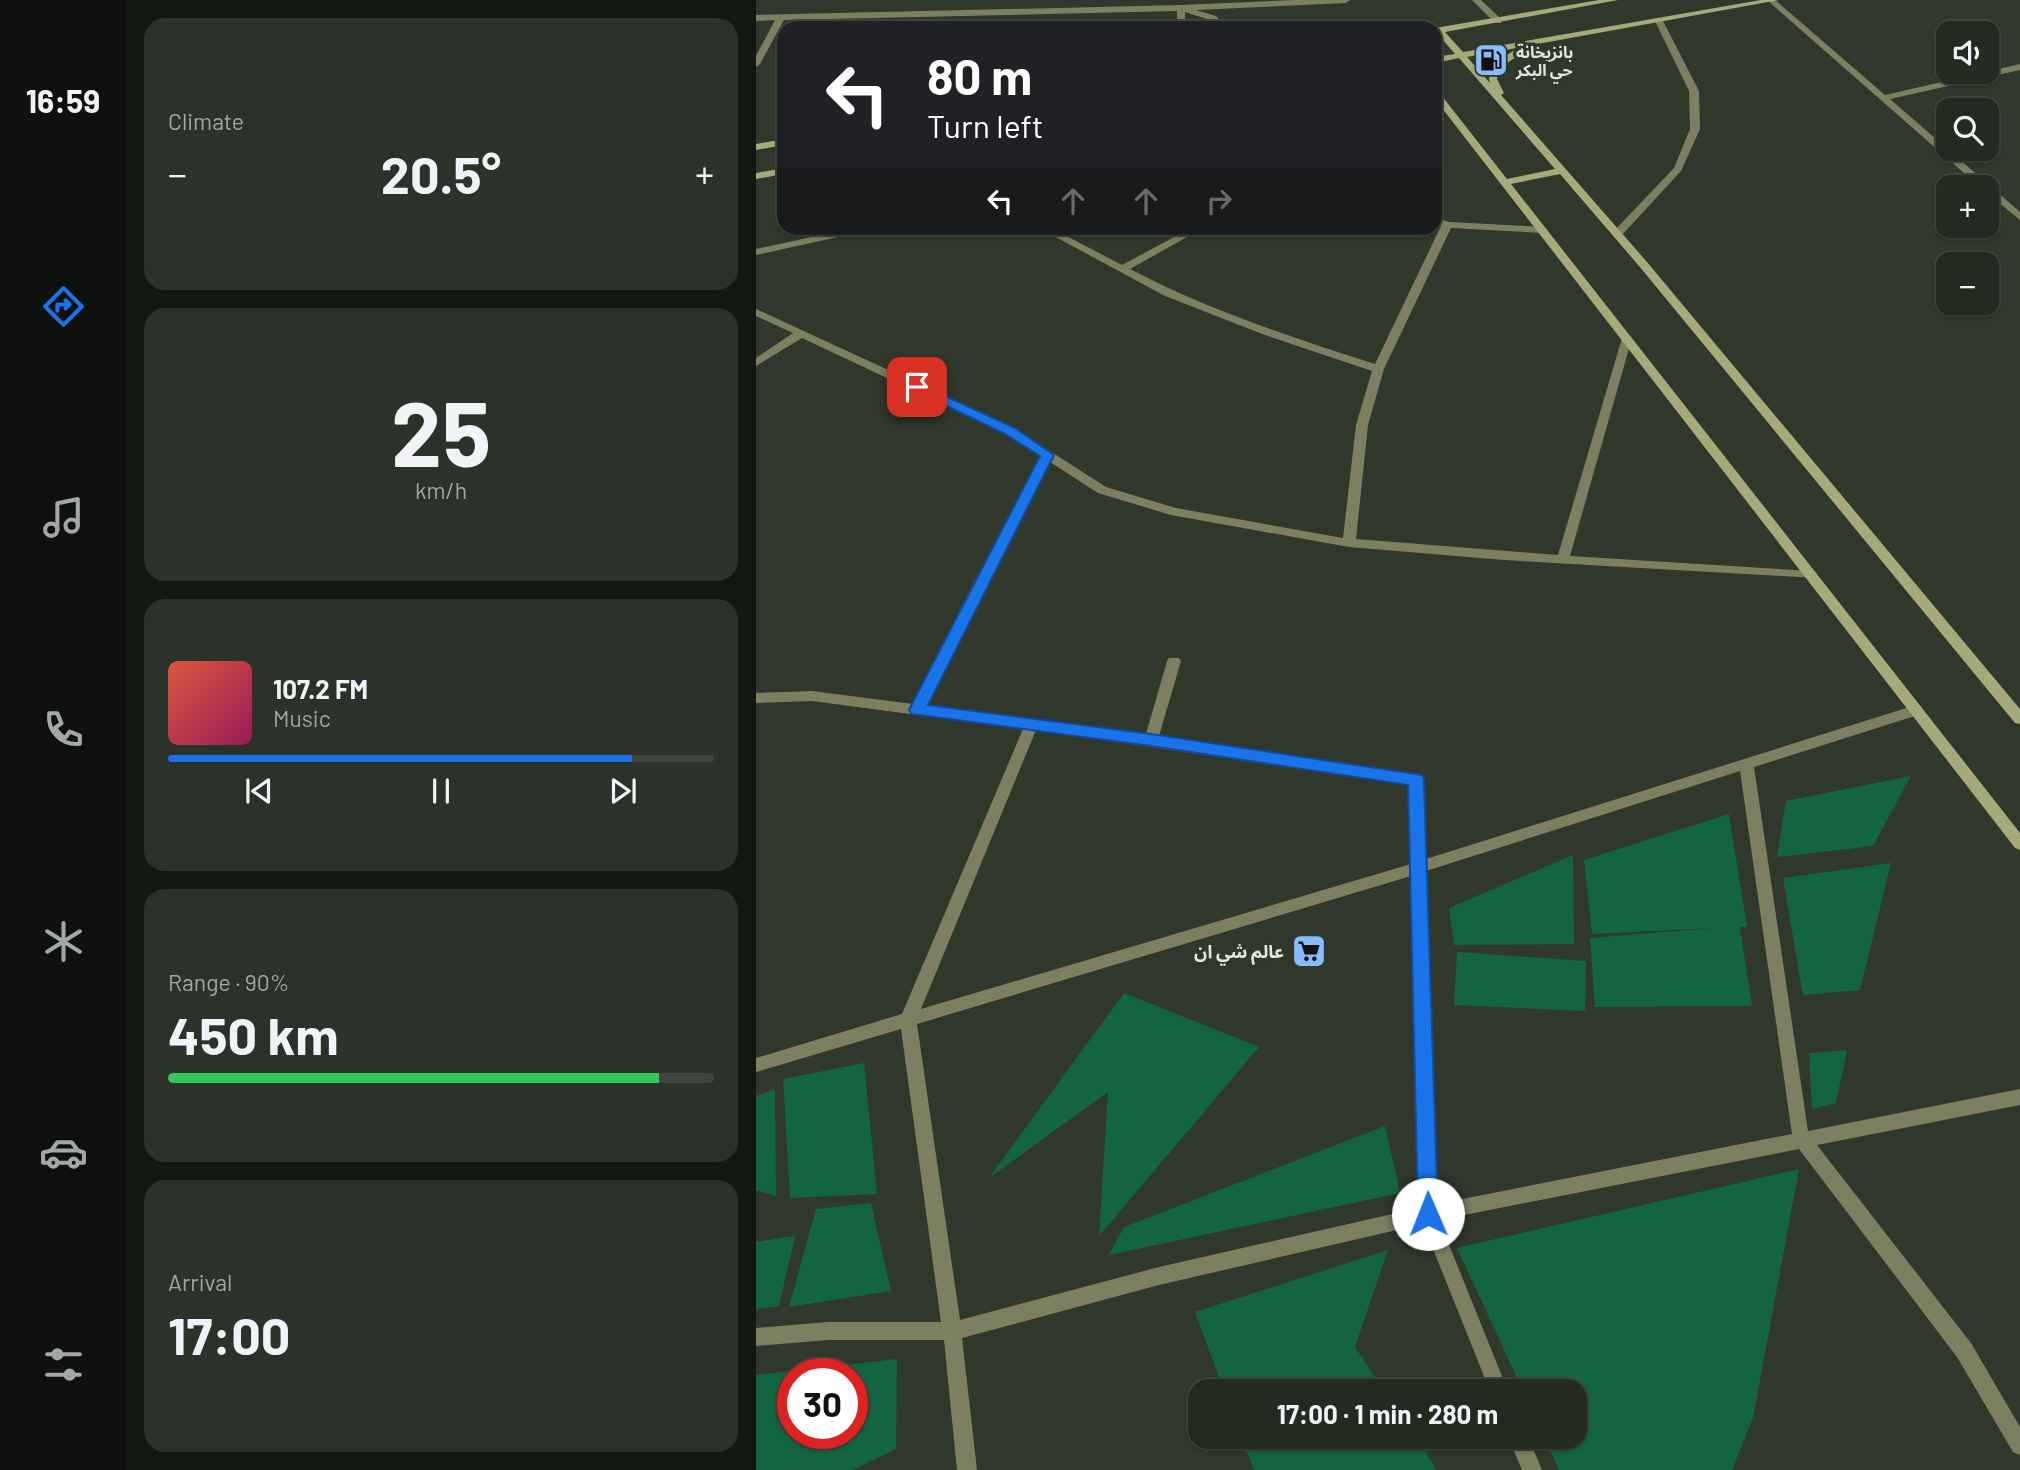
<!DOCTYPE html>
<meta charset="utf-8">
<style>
:root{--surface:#232a20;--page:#2b3229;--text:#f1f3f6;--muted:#a3a7a5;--line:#40463e;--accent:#1a73e8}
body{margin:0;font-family:Barlow,"Noto Sans Arabic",sans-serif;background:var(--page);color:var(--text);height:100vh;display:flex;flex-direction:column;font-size:26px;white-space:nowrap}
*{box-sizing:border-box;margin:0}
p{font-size:23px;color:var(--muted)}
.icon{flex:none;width:38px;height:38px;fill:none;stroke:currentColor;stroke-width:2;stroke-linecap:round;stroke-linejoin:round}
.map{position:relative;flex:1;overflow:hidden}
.sheet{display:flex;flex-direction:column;gap:18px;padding:18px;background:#131712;width:630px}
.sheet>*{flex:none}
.top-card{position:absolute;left:21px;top:21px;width:665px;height:214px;border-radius:21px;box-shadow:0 2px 5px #0004,0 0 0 2px var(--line);background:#202124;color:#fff;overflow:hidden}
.tools{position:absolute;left:1180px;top:21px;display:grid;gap:14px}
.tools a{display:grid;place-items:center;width:63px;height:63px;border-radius:14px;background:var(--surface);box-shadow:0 2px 5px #0004,0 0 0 2px var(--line);font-size:35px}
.speed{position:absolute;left:21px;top:1358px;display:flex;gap:14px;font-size:35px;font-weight:700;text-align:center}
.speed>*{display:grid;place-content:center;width:91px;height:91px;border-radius:50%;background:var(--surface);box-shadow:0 2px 5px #0004,0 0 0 2px var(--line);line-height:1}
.speed .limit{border:10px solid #d22;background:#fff;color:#111}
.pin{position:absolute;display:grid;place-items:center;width:60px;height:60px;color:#fff;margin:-30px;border-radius:14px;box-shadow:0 4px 10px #0006}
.me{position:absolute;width:77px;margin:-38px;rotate:359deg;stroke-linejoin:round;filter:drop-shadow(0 0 5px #0008)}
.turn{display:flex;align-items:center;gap:24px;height:147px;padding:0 35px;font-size:32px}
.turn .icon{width:91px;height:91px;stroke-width:2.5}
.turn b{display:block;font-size:49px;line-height:60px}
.lanes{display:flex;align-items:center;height:66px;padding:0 35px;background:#0003;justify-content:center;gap:35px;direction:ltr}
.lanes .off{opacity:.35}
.big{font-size:52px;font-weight:700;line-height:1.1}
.sheet .card{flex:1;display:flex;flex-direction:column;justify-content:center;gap:10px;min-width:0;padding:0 24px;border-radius:21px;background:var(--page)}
.sheet .dial{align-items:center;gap:0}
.dial b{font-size:91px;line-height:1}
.song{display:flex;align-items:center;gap:21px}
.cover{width:84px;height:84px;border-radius:10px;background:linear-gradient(135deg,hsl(10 70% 55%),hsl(330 70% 35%))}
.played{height:7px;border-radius:4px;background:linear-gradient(90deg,var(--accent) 85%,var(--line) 85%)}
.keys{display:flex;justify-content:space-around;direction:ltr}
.heat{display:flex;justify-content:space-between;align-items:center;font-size:38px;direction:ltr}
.charge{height:10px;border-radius:5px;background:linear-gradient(90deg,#34c759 90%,var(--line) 0)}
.trip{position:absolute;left:432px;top:1379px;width:399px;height:70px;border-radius:21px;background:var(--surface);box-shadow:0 2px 5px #0004,0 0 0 2px var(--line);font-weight:700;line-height:70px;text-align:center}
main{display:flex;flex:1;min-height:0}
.tabs{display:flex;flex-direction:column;width:126px;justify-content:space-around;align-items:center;background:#0e110d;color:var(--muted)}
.tabs .icon{width:49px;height:49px}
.tabs .current{color:var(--accent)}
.tabs b{font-size:32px;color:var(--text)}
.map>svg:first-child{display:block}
.building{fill:#136540;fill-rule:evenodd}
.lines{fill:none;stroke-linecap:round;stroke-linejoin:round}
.service{fill:#7d7f61;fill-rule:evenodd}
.minor{fill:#7d7f61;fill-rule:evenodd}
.secondary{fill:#a6a979;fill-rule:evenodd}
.route{fill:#1a73e8;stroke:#114b97;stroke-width:2}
.labels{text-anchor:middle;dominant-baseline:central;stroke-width:7;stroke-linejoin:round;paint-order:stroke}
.far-poi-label{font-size:16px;font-weight:bold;fill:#e1e7de;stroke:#2f382a;text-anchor:start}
.poi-label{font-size:18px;font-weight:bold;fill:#e1e7de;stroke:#2f382a;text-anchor:end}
</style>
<main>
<nav class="tabs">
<b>16:59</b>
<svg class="icon current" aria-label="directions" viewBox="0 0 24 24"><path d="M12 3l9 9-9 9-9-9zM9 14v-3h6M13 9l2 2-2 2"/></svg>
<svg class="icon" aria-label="music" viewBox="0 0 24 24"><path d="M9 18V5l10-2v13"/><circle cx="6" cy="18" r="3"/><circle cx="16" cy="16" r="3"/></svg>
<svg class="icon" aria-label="phone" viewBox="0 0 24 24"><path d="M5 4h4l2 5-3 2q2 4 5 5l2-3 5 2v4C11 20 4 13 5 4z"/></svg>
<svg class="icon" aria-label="climate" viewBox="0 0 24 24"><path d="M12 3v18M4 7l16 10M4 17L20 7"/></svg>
<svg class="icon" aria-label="car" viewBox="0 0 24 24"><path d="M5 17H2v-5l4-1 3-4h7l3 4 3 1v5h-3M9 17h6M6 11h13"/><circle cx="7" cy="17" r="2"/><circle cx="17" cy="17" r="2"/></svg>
<svg class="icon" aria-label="filters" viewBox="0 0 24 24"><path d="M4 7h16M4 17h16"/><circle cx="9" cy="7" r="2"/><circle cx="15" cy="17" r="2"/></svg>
</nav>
<section class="sheet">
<div class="card"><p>Climate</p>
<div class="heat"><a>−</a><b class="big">20.5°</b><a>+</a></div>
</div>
<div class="card dial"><b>25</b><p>km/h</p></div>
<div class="card">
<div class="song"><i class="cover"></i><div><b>107.2 FM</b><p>Music</p></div></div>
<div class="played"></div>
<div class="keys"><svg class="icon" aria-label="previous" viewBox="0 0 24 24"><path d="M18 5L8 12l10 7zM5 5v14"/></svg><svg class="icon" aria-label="pause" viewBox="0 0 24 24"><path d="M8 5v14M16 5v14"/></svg><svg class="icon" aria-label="next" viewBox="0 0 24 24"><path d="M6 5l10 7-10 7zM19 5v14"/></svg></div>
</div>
<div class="card"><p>Range · 90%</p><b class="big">450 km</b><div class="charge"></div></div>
<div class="card"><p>Arrival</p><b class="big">17:00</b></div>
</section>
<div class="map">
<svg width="1264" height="1470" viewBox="0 0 1264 1470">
<rect width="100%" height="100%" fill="#2f382a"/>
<path class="building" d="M 1155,776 L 1117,846 L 1021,857 L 1030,801 Z
M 973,814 L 991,927 L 984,927 L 996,1006 L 839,1007 L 834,938 L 956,928 L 836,934 L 828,860 Z
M 817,855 L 818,944 L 698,945 L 693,908 Z
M 1135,863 L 1104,990 L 1047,995 L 1027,878 Z
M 701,952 L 830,961 L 829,1011 L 698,1005 Z
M 368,993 L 503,1047 L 343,1236 L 352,1092 L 233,1178 Z
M 1091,1050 L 1080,1103 L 1056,1109 L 1053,1053 Z
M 108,1063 L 121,1194 L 34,1198 L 27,1079 Z
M 19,1089 L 20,1196 L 0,1190 L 0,1096 Z
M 629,1126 L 644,1193 L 353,1255 L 368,1227 Z
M 1043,1169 L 997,1418 L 976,1470 L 803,1470 L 788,1437 L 819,1437 L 819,1391 L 767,1391 L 701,1248 Z
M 115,1203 L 135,1291 L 33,1307 L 60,1209 Z
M 39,1236 L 23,1306 L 0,1309 L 0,1242 Z
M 632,1250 L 599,1347 L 628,1391 L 468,1391 L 439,1312 Z
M 141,1359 L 140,1449 L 96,1470 L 0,1470 L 0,1375 ZM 37,1374 L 96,1374 L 96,1433 L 37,1433 Z
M 485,1437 L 659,1437 L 681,1470 L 498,1470 Z"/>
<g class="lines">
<path class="service" d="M 900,19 L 907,21 L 943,91 L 944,129 L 925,171 L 865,236 L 857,236 L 857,232 L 918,168 L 934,129 L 933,91 L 899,21 Z"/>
<path class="minor" d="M 538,0 L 594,0 L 590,3 L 440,10 L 460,16 L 471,28 L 462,28 L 454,20 L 429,12 L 429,28 L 421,28 L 421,11 L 28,20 L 4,64 L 0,67 L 0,56 L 19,20 L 0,21 L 0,15 L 425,5 Z
M 716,0 L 725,0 L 745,19 L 745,23 L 739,23 Z
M 1011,0 L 1019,0 L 1129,95 L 1264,64 L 1264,70 L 1134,99 L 1264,212 L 1264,220 L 1230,192 L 1230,187 L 1224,187 Z
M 679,217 L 693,222 L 787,227 L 792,230 L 787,233 L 695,228 L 628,369 L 612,425 L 600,539 L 802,555 L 866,338 L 871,335 L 876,338 L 814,556 L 1055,571 L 1060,572 L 1061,575 L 1060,578 L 748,560 L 593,547 L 415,515 L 342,493 L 294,462 L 170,706 L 390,734 L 411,661 L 413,658 L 423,658 L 425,661 L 403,736 L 665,776 L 667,780 L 670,859 L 1160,705 L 1165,706 L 1167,710 L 1165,714 L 998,767 L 1052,1131 L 1264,1089 L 1264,1105 L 1061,1145 L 1215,1343 L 1264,1427 L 1264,1455 L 1257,1452 L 1201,1357 L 1043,1149 L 683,1220 L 752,1391 L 734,1391 L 667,1224 L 403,1285 L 206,1338 L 221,1470 L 201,1470 L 188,1340 L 72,1340 L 0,1346 L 0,1328 L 72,1322 L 185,1322 L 145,1029 L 0,1072 L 0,1058 L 146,1014 L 267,729 L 56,701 L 0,703 L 0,693 L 56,691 L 157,704 L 285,456 L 250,434 L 46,338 L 0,366 L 0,358 L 37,333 L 0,316 L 0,309 L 258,428 L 350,487 L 420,508 L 587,538 L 600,425 L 616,371 L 509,335 L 409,296 L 283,228 L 295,228 L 366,265 L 435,228 L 447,228 L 374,269 C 452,310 535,337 619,364 L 685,226 L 679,224 ZM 280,730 L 653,785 L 655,864 L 165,1009 ZM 984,771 L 1036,1134 L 681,1204 L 670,871 ZM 655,876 L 663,1208 L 403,1267 L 204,1320 L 161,1024 Z
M 97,228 L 114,228 L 109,231 L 0,255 L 0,249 Z
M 752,1437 L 772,1437 L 786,1470 L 766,1470 Z"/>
<path class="secondary" d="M 843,0 L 862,0 L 689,32 L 707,52 L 1005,0 L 1023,0 L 711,57 L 734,83 L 733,79 L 735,66 L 760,49 L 766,49 L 766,53 L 742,69 L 741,79 L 748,93 L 745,95 L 891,262 L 1264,709 L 1264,724 L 1259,723 L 883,266 L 804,174 L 755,184 L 1264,833 L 1264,850 L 1259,848 L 679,99 L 679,90 L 682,91 L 751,179 L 799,169 L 703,58 L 679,63 L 679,57 L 699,54 L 681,33 L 679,34 L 679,28 Z
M 28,139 L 28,145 L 0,150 L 0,144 Z
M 28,168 L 28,174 L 0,179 L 0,173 Z"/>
</g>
<path class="route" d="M 161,383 L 259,428 L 298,455 L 172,705 L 395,734 L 666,775 L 668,780 L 682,1214 L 679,1221 L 672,1224 L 665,1221 L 662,1214 L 652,785 L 395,746 L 156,714 L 153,710 L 284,456 L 249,434 L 157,390 L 155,387 Z"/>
<defs>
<g id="fuel-square" transform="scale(1.75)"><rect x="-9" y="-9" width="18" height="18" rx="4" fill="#87bbfb" stroke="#2f382a"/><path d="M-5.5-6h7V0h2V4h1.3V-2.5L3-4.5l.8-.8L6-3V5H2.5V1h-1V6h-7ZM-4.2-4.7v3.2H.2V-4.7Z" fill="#111"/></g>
<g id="supermarket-square" transform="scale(1.75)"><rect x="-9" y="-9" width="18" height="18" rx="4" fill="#87bbfb" stroke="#2f382a"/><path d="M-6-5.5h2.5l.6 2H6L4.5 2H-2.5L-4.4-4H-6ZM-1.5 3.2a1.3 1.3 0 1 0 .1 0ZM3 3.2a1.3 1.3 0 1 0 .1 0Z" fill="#111"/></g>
</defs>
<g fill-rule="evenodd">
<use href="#fuel-square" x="735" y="60"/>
<use href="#supermarket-square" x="553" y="951"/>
</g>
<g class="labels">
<g class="far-poi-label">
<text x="760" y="51">بانزيخانة<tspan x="760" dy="18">حي البكر</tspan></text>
</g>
<g class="poi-label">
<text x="528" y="951">عالم شي ان</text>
</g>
</g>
</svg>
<div class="tools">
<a><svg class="icon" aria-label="sound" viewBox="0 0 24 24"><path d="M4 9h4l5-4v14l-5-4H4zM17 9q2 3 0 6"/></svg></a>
<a><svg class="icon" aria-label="search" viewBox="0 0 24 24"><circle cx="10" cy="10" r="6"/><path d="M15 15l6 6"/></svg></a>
<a>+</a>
<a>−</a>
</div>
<div class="speed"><div class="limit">30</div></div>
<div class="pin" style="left:161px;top:387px;background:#d93025"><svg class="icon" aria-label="arrive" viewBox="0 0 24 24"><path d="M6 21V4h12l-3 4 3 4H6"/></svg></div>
<svg class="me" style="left:672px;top:1214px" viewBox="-20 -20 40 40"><circle r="19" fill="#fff"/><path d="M0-13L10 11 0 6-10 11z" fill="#1a73e8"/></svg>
<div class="trip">17:00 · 1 min · 280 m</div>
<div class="top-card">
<div class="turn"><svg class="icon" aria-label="left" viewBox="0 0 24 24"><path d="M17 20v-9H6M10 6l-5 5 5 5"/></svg><div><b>80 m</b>Turn left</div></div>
<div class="lanes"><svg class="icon" aria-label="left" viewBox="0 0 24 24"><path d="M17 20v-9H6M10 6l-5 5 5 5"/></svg><svg class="icon off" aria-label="ahead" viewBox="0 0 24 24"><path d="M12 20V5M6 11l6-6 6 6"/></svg><svg class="icon off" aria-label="ahead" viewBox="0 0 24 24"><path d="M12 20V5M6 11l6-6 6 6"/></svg><svg class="icon off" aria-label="right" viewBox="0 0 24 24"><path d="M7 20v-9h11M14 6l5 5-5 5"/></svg></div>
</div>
</div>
</main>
